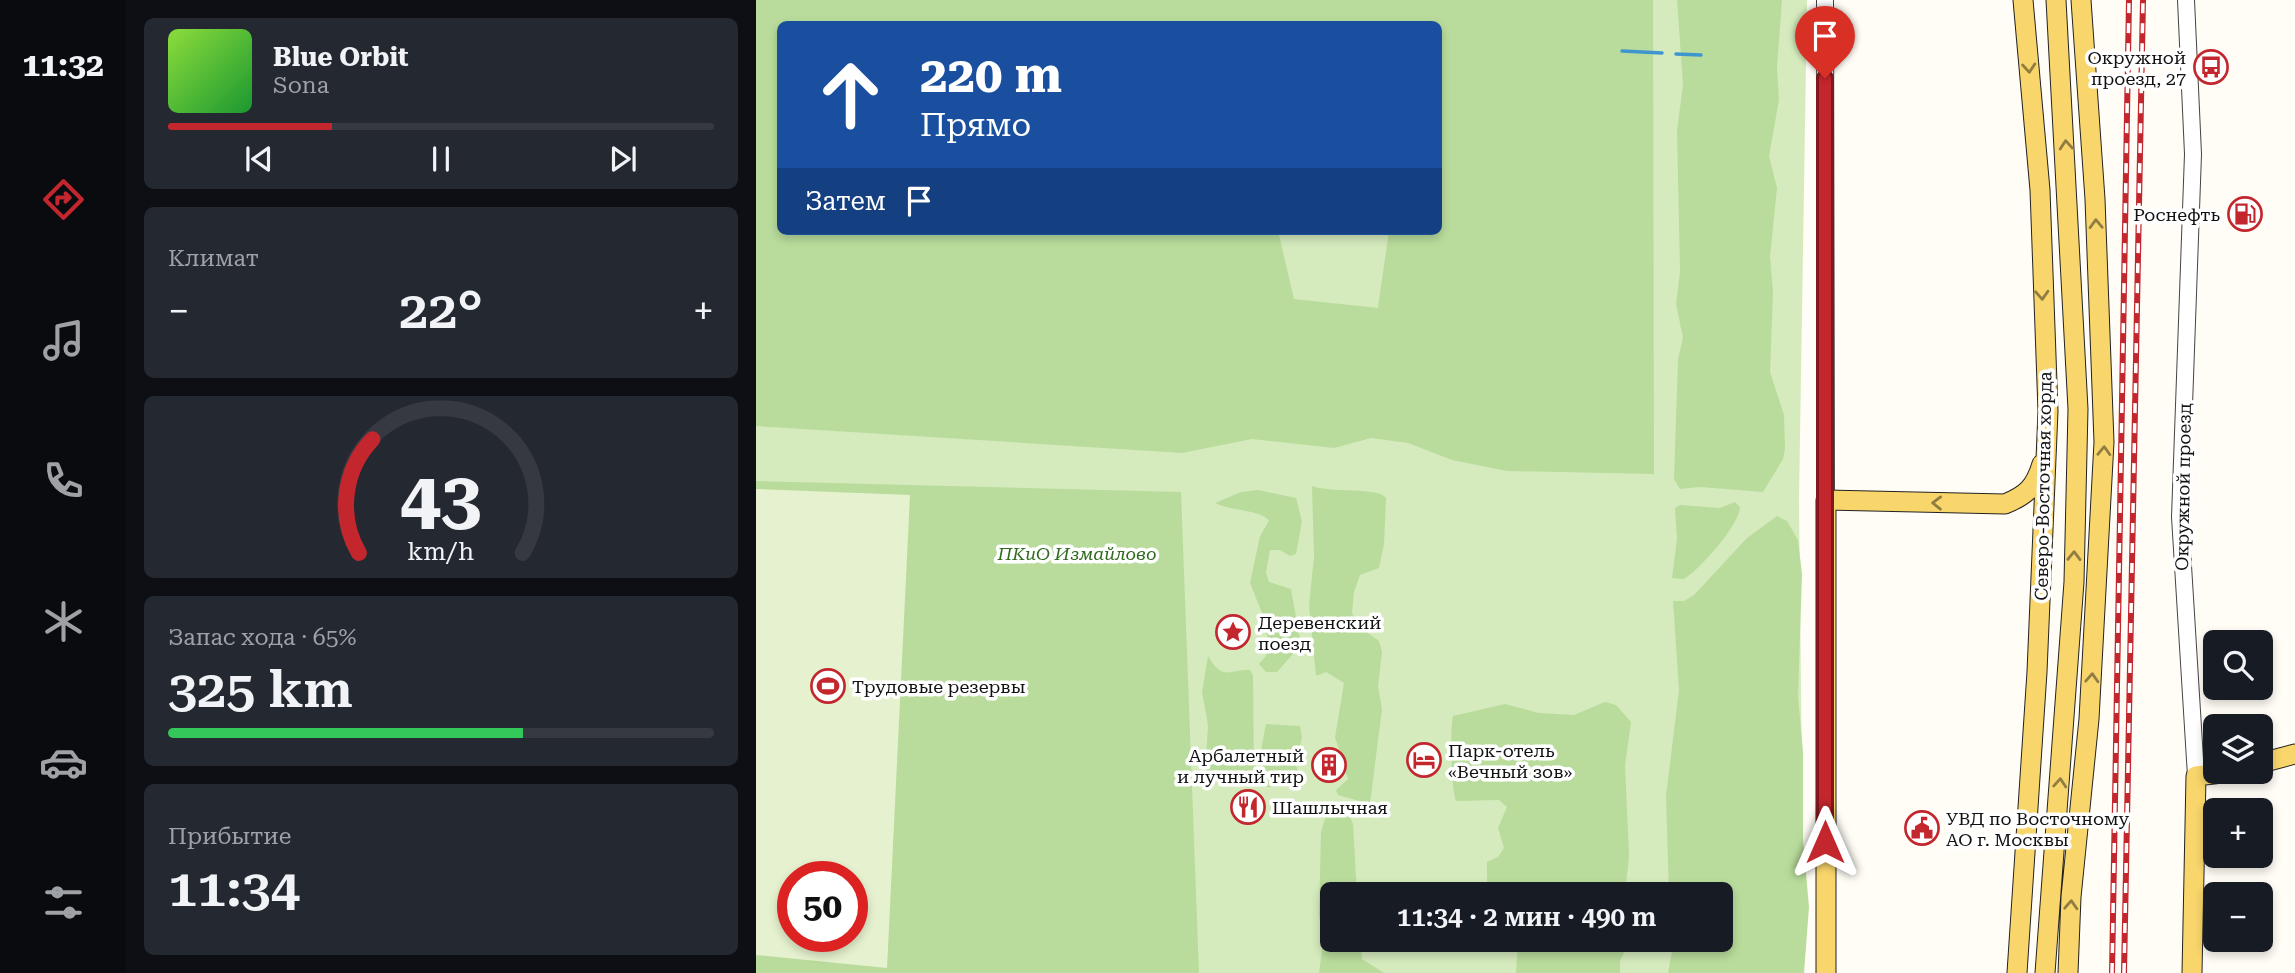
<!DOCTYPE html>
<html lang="ru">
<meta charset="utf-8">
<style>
:root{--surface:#171b24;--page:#242831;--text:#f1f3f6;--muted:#9ea1a6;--line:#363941;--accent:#c4262e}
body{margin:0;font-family:"Roboto Serif",serif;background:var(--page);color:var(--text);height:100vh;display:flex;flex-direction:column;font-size:26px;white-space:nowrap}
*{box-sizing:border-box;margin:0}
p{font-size:23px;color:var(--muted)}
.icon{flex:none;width:38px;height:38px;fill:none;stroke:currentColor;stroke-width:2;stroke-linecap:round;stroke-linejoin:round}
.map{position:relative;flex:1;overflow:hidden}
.sheet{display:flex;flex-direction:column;gap:18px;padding:18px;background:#0d0f14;width:630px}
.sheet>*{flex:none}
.hud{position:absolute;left:21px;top:21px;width:665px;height:214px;border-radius:10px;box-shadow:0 4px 10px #0003;background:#1a4fa0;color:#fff;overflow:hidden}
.controls{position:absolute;left:1447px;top:630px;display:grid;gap:14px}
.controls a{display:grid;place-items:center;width:70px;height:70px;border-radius:10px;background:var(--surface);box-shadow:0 4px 10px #0003;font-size:35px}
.speed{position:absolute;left:21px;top:861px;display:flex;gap:14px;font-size:35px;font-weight:700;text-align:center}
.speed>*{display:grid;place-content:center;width:91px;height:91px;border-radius:50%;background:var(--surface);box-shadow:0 4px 10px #0003;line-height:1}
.speed .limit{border:10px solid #d22;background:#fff;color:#111}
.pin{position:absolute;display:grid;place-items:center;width:60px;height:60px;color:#fff;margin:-72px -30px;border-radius:50% 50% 50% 0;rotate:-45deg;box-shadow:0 0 7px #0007}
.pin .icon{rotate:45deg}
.me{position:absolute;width:77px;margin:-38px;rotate:0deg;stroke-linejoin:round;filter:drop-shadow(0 0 5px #0008)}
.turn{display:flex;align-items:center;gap:24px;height:147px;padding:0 28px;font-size:32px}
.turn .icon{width:91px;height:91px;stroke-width:2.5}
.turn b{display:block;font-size:49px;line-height:60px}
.then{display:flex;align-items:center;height:66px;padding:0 28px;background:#0003;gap:14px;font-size:26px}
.big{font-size:52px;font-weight:600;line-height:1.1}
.sheet .widget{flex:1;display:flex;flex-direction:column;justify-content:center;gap:10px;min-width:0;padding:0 24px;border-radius:10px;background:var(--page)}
.sheet .dial{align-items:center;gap:0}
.dial svg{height:182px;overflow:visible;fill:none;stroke:var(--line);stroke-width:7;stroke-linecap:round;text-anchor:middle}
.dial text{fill:var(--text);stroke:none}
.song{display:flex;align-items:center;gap:21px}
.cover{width:84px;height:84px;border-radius:10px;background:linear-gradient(135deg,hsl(90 70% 55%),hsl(130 70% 35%))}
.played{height:7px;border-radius:4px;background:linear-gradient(90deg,var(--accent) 30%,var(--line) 30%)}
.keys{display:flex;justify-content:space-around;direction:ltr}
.heat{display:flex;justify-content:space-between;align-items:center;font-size:38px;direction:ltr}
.charge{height:10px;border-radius:5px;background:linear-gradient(90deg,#34c759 65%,var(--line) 0)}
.trip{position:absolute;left:564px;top:882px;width:413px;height:70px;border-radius:10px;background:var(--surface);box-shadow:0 4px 10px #0003;font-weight:600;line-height:70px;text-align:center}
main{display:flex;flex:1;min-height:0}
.menu{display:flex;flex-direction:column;width:126px;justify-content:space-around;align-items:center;background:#090b0e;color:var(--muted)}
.menu .icon{width:49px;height:49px}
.menu .on{color:var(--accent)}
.menu b{font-size:32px;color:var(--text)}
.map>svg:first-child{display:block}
.green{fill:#d5ebbd;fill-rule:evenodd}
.forest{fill:#b9dc9c;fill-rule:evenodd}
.pitch{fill:#e6f2cf;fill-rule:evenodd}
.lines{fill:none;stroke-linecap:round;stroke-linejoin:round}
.stream{stroke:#3f96cf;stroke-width:3.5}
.minor-casing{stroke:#444;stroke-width:18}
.major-casing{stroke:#222;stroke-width:21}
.minor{stroke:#fff;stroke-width:16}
.major{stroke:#f9d66b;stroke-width:19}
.rail-casing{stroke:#c4262e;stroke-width:6}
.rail{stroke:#fff;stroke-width:3.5;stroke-dasharray:10;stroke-linecap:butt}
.oneway{stroke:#917d42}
.route-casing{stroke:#7f191e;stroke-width:18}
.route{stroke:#c4262e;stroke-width:12}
.labels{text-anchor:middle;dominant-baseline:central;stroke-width:7;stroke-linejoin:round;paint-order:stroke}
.poi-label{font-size:18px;fill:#111;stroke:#fff;text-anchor:start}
.street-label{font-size:18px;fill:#111;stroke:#fff}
.park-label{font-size:18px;font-style:italic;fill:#2f6b1f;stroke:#fff}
</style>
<main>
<nav class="menu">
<b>11:32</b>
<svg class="icon on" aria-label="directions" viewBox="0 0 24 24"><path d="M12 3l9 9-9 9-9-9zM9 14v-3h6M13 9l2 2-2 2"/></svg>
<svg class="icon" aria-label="music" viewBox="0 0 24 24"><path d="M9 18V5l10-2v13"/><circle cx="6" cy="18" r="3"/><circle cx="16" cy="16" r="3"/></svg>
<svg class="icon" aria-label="phone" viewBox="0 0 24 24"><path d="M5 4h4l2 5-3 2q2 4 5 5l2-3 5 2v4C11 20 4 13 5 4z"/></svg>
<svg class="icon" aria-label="climate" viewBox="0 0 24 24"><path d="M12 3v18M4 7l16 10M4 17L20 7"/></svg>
<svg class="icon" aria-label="car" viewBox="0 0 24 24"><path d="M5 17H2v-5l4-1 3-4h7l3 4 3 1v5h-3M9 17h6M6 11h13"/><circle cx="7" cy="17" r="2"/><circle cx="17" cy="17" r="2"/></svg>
<svg class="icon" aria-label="filters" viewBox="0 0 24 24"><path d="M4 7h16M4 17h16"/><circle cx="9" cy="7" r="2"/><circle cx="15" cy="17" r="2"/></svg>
</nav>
<section class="sheet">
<div class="widget">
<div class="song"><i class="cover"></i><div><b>Blue Orbit</b><p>Sona</p></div></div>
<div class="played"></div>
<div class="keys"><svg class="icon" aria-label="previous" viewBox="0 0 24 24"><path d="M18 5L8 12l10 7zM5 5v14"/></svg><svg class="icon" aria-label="pause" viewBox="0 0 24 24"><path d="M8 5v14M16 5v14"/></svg><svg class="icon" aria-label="next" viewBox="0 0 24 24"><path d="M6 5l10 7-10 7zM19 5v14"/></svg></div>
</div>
<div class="widget"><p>Климат</p>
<div class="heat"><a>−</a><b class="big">22°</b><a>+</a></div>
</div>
<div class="widget dial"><svg viewBox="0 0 100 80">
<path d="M14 69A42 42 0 1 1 86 69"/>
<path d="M14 69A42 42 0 0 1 20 19" stroke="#c4262e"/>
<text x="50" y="56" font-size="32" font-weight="700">43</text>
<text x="50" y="72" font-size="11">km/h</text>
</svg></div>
<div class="widget"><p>Запас хода · 65%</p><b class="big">325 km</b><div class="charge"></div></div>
<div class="widget"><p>Прибытие</p><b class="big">11:34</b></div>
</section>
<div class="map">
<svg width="1539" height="973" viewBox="0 0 1539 973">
<rect width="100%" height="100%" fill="#fffdf5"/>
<path class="green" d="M 0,0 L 1051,0 L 1043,500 L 1048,973 L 0,973 ZM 24,24 L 682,24 L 682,231 L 24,231 ZM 37,877 L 96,877 L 96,936 L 37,936 ZM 576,894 L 964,894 L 964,940 L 576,940 Z"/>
<path class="forest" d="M 0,0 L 897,0 L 898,474 L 751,471 L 696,460 L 652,443 L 615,438 L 578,448 L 496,439 L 426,453 L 0,426 ZM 24,24 L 682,24 L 682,231 L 633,231 L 622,308 L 538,299 L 522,231 L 24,231 Z
M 921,0 L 1026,0 L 1021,67 L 1023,100 L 1013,156 L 1021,188 L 1014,257 L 1017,292 L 1014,372 L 1028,415 L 1029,448 L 1027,459 L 1007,492 L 944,487 L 924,489 L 918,479 L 922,359 L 927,338 L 920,304 L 924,272 L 921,130 L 927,85 Z
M 0,481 L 425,492 L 443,973 L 0,973 ZM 105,861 L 96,936 L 37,936 L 37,877 Z
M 556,486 C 573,493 624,487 630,498 L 628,544 L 623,568 L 604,575 L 598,592 L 596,613 L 605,628 L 623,641 L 626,652 L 622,686 L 626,709 L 614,804 L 582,795 L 580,790 L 592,779 L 579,737 L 588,683 L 570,672 L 560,676 L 553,605 L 558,557 Z
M 502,490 L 540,498 L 546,521 L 540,554 L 534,556 L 524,550 L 514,550 L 510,572 L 513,582 L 535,589 L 545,645 L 521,672 L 510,672 L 503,664 L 510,656 L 512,640 L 506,613 L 494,583 L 504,536 L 513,521 C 507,510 474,511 459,503 L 485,492 Z
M 979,502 L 984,507 C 983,526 944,569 928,579 L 916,578 L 921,539 L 919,508 L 924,505 L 964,508 Z
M 1021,516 L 1031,521 L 1042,540 L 1046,574 L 1042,696 L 1047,752 L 1047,840 L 1053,907 L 1048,973 L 912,973 L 918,940 L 964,940 L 964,894 L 913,894 L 910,796 L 923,690 L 917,601 L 928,601 L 938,595 L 991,538 Z
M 452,656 C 467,682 473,669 494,670 L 497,675 L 498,778 L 495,784 L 453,777 L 449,774 L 452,725 L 446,692 Z
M 849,702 L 860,705 L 875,722 L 869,765 L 873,856 L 869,894 L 757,894 L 731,883 L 731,862 L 742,857 L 748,848 L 742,828 L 751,807 L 743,800 L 700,801 C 695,789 694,728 697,716 L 749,704 L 783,713 L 818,715 Z
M 510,724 L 544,726 L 546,737 L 540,765 L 547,787 L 510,787 L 505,750 Z
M 571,812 L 593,814 L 597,824 L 601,894 L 576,894 L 576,940 L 604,940 L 606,959 L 628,973 L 563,973 L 567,943 L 563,915 L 565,832 Z
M 762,940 L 871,940 L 872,944 L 864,961 L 864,973 L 760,973 Z"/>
<path class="pitch" d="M 0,489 L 154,495 L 131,968 L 0,955 ZM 37,877 L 96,877 L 96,936 L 37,936 Z"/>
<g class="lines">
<path class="stream" d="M 866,51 L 906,53
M 920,54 L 945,55"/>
<g class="minor-casing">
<path id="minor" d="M 1069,0 L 1070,500
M 1430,0 L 1437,154 L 1424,517 L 1440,776"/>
</g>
<g class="major-casing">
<path id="major" d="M 1505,763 L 1539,754
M 1070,973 L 1070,500 L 1249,504 C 1271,495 1279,487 1286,464
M 1261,973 L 1281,672 L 1292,411 L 1284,190 L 1267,0
M 1289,973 L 1318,582 L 1322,409 L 1300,0
M 1312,973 L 1315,897 L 1333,719 L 1348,442 L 1339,199 L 1325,0
M 1436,973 L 1440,776 L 1475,772"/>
</g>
<use href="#minor" class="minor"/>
<use href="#major" class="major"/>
<g class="rail-casing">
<path id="rail" d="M 1356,973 L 1373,0
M 1368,973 L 1387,0"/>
</g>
<use href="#rail" class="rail"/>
</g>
<defs><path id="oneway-chevron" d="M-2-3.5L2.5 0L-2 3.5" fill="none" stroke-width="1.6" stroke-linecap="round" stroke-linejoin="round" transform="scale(1.75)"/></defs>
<g class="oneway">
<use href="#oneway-chevron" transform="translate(1273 68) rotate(85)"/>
<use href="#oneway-chevron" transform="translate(1310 145) rotate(-94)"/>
<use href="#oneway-chevron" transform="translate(1340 224) rotate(-92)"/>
<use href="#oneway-chevron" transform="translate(1286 295) rotate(87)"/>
<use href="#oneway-chevron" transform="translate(1348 451) rotate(-88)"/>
<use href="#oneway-chevron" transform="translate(1181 503) rotate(-179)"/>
<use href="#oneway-chevron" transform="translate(1318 556) rotate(-89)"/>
<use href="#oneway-chevron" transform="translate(1336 678) rotate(-87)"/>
<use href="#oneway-chevron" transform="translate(1304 783) rotate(-86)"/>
<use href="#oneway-chevron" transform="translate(1315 905) rotate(-87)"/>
</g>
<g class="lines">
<g class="route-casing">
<path id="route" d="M 1069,842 L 1069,78"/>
</g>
<use href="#route" class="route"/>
</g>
<defs>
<g id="bus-ring" transform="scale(1.75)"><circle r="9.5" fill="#fff" stroke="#c4262e" stroke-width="1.5"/><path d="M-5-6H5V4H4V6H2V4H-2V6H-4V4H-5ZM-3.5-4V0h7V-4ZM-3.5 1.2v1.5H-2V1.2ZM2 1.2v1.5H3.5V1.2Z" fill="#c4262e"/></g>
<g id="fuel-ring" transform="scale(1.75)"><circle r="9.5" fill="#fff" stroke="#c4262e" stroke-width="1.5"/><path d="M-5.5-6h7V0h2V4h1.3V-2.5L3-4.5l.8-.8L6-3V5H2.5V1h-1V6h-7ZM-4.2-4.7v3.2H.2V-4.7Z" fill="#c4262e"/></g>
<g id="sight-ring" transform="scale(1.75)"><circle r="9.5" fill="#fff" stroke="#c4262e" stroke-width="1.5"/><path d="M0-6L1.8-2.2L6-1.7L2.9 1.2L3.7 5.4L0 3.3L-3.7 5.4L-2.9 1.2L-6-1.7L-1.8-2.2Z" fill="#c4262e"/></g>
<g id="stadium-ring" transform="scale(1.75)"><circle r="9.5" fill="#fff" stroke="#c4262e" stroke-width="1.5"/><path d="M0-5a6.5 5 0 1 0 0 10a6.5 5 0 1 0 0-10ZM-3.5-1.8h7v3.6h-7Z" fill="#c4262e"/></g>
<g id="hotel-ring" transform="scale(1.75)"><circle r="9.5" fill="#fff" stroke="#c4262e" stroke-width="1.5"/><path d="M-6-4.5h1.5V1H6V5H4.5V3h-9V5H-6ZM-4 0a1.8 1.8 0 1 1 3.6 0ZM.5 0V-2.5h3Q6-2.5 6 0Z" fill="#c4262e"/></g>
<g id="building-ring" transform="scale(1.75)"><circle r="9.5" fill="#fff" stroke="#c4262e" stroke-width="1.5"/><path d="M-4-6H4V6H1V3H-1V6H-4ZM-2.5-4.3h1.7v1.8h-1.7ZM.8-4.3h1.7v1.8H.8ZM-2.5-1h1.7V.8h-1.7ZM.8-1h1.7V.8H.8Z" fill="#c4262e"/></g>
<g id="restaurant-ring" transform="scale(1.75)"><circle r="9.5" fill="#fff" stroke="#c4262e" stroke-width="1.5"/><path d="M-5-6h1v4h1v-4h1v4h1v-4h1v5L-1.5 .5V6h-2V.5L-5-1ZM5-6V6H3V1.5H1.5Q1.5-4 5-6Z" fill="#c4262e"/></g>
<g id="civic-ring" transform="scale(1.75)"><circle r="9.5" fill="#fff" stroke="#c4262e" stroke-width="1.5"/><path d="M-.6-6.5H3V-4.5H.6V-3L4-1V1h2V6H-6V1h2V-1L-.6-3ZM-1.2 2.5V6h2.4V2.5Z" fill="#c4262e"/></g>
</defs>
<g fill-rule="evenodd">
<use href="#bus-ring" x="1455" y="67"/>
<use href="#fuel-ring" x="1489" y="214"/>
<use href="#sight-ring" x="477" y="632"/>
<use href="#stadium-ring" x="72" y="686"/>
<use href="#hotel-ring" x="668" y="760"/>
<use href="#building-ring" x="573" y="765"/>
<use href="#restaurant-ring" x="492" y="807"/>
<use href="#civic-ring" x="1166" y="828"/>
</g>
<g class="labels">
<g class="poi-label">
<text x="1430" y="57" text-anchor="end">Окружной<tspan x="1430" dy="21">проезд, 27</tspan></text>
<text x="1464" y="214" text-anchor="end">Роснефть</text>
<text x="502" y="622">Деревенский<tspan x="502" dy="21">поезд</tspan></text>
<text x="96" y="686">Трудовые резервы</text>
<text x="692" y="750">Парк-отель<tspan x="692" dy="21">«Вечный зов»</tspan></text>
<text x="548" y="755" text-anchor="end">Арбалетный<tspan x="548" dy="21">и лучный тир</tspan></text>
<text x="516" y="807">Шашлычная</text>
<text x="1190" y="818">УВД по Восточному<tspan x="1190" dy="21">АО г. Москвы</tspan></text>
</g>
<g class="street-label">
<text transform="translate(1287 486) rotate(-89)">Северо-Восточная хорда</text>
<text transform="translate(1427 487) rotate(-89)">Окружной проезд</text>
</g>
<g class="park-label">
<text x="321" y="553">ПКиО Измайлово</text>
</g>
</g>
</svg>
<div class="controls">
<a><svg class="icon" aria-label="search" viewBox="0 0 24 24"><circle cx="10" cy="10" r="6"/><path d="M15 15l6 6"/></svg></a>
<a><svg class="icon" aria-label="layers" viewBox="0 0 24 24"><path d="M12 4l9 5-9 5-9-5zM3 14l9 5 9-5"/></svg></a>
<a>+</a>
<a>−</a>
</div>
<div class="speed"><div class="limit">50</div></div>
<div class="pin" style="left:1069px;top:78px;background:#d93025"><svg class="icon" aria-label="arrive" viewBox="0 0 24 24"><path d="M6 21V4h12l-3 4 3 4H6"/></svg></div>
<svg class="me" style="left:1069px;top:842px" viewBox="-20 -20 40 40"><path d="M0-17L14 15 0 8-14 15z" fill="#c4262e" stroke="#fff" stroke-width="4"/></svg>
<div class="trip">11:34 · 2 мин · 490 m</div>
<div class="hud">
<div class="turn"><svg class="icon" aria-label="ahead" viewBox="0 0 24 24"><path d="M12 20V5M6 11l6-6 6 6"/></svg><div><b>220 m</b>Прямо</div></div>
<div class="then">Затем<svg class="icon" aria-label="arrive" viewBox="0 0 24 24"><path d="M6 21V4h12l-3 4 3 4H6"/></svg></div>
</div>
</div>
</main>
